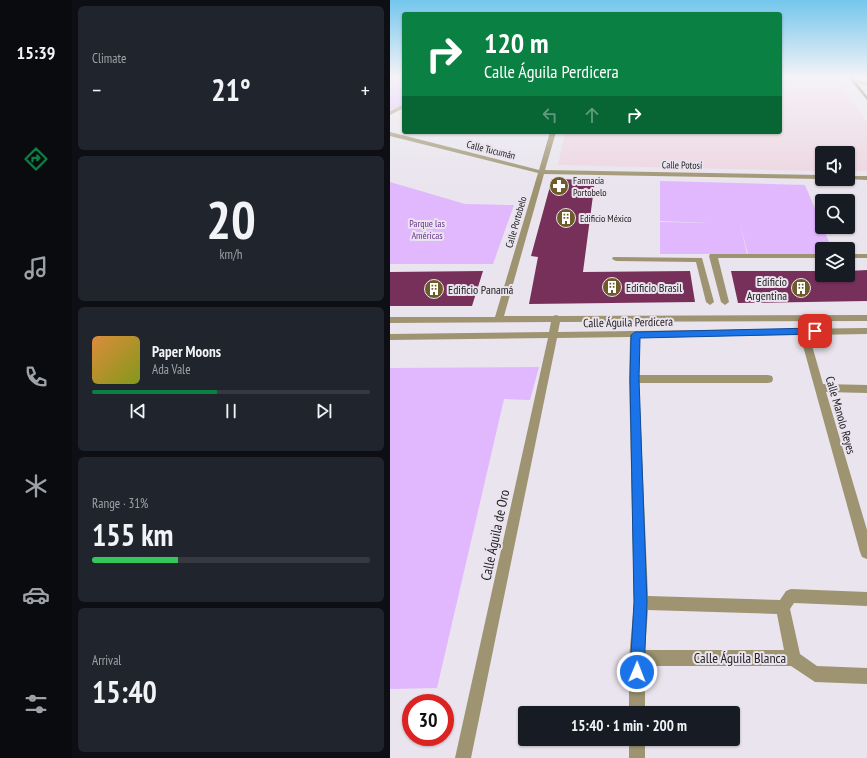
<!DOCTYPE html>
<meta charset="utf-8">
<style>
:root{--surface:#171b24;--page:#20242c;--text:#f1f3f6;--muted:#9ea1a6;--line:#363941;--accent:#0b8043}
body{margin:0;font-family:"PT Sans Narrow",sans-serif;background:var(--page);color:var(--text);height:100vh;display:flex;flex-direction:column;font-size:15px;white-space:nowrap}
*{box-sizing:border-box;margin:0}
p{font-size:13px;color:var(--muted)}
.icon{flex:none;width:22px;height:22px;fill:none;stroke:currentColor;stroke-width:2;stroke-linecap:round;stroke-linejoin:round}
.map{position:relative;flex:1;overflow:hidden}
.sheet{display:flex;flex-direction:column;gap:6px;padding:6px;background:#0d0f14;width:318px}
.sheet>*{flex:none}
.banner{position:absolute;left:12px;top:12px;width:380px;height:122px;border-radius:4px;box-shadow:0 1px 3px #0004;background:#0b8043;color:#fff;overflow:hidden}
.controls{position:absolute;left:425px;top:146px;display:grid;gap:8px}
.controls a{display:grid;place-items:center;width:40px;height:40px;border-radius:4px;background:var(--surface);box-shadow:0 1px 3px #0004;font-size:20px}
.speed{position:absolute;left:12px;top:694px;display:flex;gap:8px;font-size:20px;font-weight:700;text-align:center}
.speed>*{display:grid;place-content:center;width:52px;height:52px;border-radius:50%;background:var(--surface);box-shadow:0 1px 3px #0004;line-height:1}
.speed .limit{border:6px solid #d22;background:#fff;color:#111}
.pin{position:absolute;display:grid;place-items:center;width:34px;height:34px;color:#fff;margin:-17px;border-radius:8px;box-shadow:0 2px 6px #0006}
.me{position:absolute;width:44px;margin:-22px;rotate:1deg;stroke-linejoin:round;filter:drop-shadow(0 0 3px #0008)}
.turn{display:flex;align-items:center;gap:14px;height:84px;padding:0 16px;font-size:18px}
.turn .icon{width:52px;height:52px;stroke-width:2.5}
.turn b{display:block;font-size:28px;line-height:34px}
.lanes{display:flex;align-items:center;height:38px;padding:0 16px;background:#0003;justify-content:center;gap:20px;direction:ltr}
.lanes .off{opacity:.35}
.big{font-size:30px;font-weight:700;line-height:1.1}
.sheet .card{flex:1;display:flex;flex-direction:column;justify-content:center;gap:6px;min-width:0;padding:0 14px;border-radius:6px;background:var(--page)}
.sheet .dial{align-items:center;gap:0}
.dial b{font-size:52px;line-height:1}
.song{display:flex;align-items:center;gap:12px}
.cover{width:48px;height:48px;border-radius:6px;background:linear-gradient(135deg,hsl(30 70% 55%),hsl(70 70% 35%))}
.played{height:4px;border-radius:2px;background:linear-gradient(90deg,var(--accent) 45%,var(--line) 45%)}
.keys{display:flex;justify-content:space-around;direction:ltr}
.heat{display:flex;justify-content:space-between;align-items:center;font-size:22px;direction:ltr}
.charge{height:6px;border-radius:3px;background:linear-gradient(90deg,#34c759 31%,var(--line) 0)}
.trip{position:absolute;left:128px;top:706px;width:222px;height:40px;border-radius:4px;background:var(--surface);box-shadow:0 1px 3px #0004;font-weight:700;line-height:40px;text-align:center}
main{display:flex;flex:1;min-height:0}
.tabs{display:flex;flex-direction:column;width:72px;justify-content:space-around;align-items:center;background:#090b0e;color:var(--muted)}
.tabs .icon{width:28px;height:28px}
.tabs .current{color:var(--accent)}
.tabs b{font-size:18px;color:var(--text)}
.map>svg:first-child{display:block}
.industrial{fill:#edd5e0}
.green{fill:#e1b7fe}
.building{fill:#77305a}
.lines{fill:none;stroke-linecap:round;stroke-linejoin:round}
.minor{fill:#9e9471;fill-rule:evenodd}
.major{fill:#5f5017;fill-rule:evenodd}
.route{fill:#1a73e8;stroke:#114b97}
.labels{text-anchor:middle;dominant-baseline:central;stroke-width:4;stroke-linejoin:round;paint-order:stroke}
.far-street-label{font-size:10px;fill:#242225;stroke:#e9e4ed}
.far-poi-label{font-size:10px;fill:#242225;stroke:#e9e4ed;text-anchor:start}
.far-park-label{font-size:10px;fill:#6b358b;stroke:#e9e4ed}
.poi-label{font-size:12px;fill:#242225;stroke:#e9e4ed;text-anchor:start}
.street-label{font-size:12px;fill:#242225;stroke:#e9e4ed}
.near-street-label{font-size:14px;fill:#242225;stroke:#e9e4ed}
</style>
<main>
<nav class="tabs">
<b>15:39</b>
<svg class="icon current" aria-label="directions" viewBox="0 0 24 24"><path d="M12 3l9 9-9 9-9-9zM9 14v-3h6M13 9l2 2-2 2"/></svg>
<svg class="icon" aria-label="music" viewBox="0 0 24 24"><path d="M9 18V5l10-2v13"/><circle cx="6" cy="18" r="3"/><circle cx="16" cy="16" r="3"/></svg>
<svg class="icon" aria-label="phone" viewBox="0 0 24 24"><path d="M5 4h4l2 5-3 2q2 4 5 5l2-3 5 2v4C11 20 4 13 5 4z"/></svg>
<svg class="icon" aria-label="climate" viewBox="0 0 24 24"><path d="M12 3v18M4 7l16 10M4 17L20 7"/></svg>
<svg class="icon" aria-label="car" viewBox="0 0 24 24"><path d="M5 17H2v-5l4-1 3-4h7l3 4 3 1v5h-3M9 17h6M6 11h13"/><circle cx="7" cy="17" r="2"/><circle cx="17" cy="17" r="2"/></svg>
<svg class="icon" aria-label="filters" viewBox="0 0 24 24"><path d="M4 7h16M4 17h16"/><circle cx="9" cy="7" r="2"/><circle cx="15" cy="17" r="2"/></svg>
</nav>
<section class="sheet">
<div class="card"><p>Climate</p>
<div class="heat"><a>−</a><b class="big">21°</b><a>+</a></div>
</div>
<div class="card dial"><b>20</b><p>km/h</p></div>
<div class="card">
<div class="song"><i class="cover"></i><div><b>Paper Moons</b><p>Ada Vale</p></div></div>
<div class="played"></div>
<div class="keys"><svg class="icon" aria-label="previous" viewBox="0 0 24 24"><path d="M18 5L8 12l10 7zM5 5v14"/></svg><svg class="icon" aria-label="pause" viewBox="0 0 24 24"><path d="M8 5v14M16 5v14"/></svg><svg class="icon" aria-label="next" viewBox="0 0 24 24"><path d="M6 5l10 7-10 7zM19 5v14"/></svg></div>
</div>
<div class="card"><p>Range · 31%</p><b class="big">155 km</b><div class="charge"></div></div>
<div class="card"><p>Arrival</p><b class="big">15:40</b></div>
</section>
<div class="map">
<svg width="477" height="758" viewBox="0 0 477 758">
<rect width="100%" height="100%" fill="#e9e4ed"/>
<path class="industrial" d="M 390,77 L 445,77 L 477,122 L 477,171 L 458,171 L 458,153 L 432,153 L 432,171 L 168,165 L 175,132 L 390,132 Z"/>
<path class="green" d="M 0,77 L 14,77 L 14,104 L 0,110 Z
M 270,181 L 415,185 L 442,249 L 432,249 L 432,255 L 358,254 L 350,223 L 357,254 L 270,254 L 270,222 L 320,223 L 270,221 Z
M 0,182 L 75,204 L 124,205 L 103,264 L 0,264 Z
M 149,367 L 140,400 L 114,399 L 47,688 L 0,689 L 0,368 Z"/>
<path class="building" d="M 162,179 L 205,180 L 193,272 L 300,271 L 305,302 L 139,304 L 148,257 L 141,256 Z
M 477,270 L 477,301 L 348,303 L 341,271 L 432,271 L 432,275 L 458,275 L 458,271 Z
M 93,271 L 82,306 L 0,306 L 0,272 Z"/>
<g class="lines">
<path class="minor" d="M 463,79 L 477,83 L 477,86 L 461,81 Z
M 14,104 L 14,108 L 0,115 L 0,111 Z
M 0,132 L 149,170 L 160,132 L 166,132 L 155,170 L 432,175 L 432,179 L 154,174 L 114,316 L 163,316 L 166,315 L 169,316 L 477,315 L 477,321 L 170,322 L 168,332 L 477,328 L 477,334 L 419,335 L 433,384 L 477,385 L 477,393 L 436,392 L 477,530 L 477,559 L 472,557 L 470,552 L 410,335 L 250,337 L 249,375 L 378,375 L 382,376 L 383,379 L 382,382 L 378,383 L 249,383 L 258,596 L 390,600 L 396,591 L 401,589 L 477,592 L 477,606 L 404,603 L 400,609 L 410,654 L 427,666 L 477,668 L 477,684 L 425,682 L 401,666 L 255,666 L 255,713 L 239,713 L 239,658 L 244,603 L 239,379 L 240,337 L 167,338 L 81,758 L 65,758 L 158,338 L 0,340 L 0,334 L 159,332 L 161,322 L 0,323 L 0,317 L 105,317 L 148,173 L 0,136 ZM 258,610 L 387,614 L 394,650 L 255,650 Z
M 458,176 L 477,176 L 477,180 L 456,179 L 458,179 Z
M 320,254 L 432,254 L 432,258 L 328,258 L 339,302 L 335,305 L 331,302 L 319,256 Z
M 458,254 L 477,254 L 477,258 L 458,258 Z
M 223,257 L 312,258 L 324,302 L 320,305 L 316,302 L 306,262 L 226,261 L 222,259 Z
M 239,739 L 255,739 L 255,758 L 239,758 Z"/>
<path class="major" d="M 458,77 L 462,77 L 477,96 L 477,100 Z"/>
</g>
<linearGradient id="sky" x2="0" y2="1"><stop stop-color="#73c6ec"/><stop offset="0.42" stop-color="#f5f3f7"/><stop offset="1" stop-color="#f5f3f7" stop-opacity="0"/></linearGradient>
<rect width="477" height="183" fill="url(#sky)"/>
<path class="route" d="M 425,328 L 430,331 L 425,334 L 250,338 L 249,379 L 257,602 L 254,672 L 252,677 L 247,679 L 242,677 L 240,672 L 244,602 L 240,379 L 241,335 L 245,332 Z"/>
<defs>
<g id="pharmacy-disc" transform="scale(1)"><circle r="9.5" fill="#6d5c2a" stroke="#e9e4ed"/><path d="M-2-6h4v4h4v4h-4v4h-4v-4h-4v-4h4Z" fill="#fff"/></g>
<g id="building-disc" transform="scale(1)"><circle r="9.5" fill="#6d5c2a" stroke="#e9e4ed"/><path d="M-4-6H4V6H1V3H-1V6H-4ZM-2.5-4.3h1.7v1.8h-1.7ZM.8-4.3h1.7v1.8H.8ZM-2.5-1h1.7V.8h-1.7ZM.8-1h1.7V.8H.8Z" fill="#fff"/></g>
</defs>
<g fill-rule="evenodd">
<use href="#pharmacy-disc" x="169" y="186"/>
<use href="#building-disc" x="176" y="218"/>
<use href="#building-disc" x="222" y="287"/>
<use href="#building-disc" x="411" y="288"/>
<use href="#building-disc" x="44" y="289"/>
</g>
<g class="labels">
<g class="far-street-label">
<text transform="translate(101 150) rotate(14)">Calle Tucumán</text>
<text transform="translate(292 165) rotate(1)">Calle Potosí</text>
<text transform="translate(126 222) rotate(-74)">Calle Portobelo</text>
</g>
<g class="far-poi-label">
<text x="183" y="180">Farmacia<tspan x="183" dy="12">Portobelo</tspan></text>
<text x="190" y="218">Edificio México</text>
</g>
<g class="far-park-label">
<text x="37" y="223">Parque las<tspan x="37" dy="12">Américas</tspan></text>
</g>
<g class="poi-label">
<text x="397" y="281" text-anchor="end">Edificio<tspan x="397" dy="14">Argentina</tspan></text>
<text x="236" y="287">Edificio Brasil</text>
<text x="58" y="289">Edificio Panamá</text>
</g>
<g class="street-label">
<text transform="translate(238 322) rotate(-1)">Calle Águila Perdicera</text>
<text transform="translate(451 415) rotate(74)">Calle Manolo Reyes</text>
</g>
<g class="near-street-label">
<text transform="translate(105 535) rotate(-78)">Calle Águila de Oro</text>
<text x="350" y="658">Calle Águila Blanca</text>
</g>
</g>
</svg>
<div class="controls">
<a><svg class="icon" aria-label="sound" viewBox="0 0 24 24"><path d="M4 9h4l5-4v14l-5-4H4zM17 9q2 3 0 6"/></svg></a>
<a><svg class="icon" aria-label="search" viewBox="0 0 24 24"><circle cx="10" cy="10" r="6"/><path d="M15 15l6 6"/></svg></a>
<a><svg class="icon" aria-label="layers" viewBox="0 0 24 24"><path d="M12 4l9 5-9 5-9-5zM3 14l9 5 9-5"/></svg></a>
</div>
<div class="speed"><div class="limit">30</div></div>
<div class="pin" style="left:425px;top:331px;background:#d93025"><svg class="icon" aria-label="arrive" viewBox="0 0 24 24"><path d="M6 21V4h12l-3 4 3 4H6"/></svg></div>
<svg class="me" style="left:247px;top:672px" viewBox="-20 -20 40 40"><circle r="17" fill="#1a73e8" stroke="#fff" stroke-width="3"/><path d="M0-11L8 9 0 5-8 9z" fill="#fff"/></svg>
<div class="trip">15:40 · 1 min · 200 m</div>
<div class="banner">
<div class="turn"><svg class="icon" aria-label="right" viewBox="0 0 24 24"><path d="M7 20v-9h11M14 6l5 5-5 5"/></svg><div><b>120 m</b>Calle Águila Perdicera</div></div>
<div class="lanes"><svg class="icon off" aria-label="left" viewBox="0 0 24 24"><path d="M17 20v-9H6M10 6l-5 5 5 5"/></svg><svg class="icon off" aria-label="ahead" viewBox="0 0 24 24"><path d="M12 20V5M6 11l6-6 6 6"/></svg><svg class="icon" aria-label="right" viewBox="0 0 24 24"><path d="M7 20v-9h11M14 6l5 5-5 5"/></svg></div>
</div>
</div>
</main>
